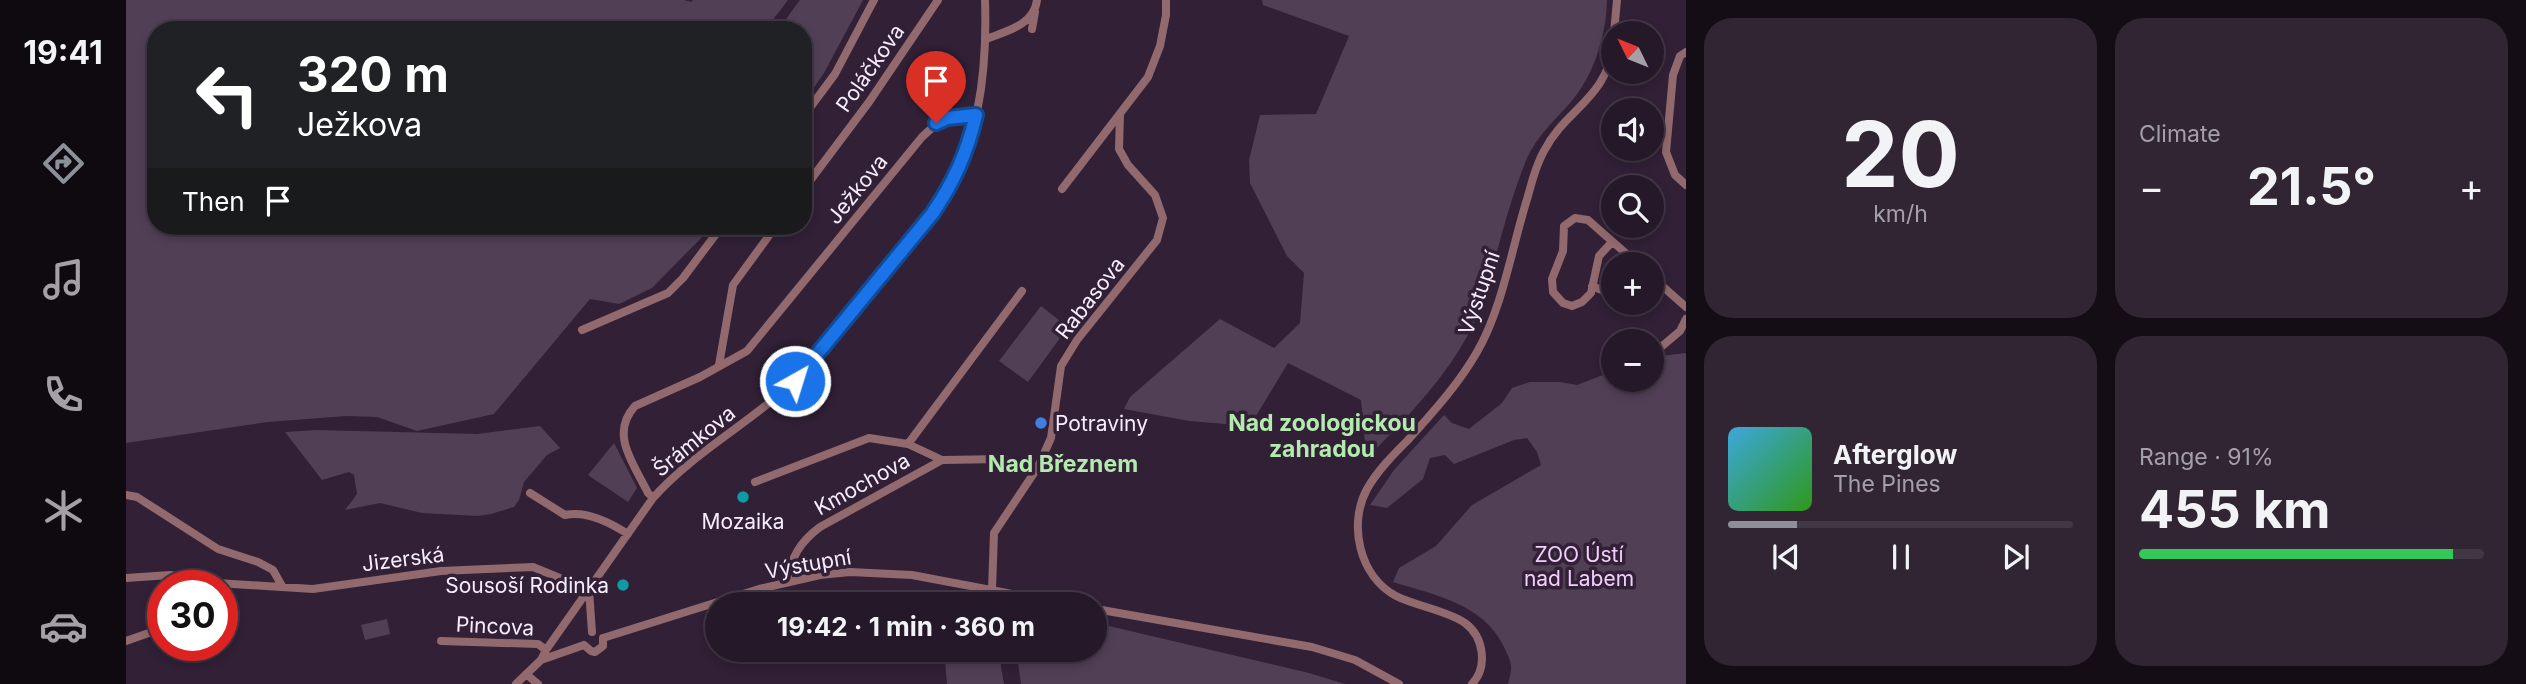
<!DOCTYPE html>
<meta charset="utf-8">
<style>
:root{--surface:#251828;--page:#312534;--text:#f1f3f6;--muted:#a3a0a8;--line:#423745;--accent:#8c9099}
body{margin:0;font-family:Inter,sans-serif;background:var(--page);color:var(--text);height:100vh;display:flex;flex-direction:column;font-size:26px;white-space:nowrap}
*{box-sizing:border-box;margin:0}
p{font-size:23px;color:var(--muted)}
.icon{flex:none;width:38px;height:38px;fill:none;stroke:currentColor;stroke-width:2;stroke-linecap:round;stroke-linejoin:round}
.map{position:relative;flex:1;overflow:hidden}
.drawer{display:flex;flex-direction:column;gap:18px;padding:18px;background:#140d16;width:840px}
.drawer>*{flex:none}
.banner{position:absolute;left:21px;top:21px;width:665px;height:214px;border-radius:28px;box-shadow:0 4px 10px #0003,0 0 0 2px var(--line);background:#202124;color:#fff;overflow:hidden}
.needle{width:46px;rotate:313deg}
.controls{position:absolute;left:1475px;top:21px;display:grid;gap:14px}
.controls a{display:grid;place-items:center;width:63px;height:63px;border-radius:50%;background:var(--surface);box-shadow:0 4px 10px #0003,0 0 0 2px var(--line);font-size:35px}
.speed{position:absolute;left:21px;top:570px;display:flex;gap:14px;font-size:35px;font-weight:700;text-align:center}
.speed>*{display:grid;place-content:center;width:91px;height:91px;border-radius:50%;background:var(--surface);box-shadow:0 4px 10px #0003,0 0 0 2px var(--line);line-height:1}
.speed .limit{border:10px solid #d22;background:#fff;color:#111}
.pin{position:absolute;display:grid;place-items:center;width:60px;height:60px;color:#fff;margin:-72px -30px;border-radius:50% 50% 50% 0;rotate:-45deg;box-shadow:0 0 7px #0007}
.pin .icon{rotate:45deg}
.me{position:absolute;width:77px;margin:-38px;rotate:39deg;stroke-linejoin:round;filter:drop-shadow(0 0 5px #0008)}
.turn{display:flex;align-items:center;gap:24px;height:147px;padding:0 35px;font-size:32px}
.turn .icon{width:91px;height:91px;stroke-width:2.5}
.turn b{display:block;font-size:49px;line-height:60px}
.then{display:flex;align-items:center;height:66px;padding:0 35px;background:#0003;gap:14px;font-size:26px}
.big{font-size:52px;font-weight:700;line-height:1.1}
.drawer .card{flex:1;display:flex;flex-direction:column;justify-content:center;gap:10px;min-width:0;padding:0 24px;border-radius:28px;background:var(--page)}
.drawer .dial{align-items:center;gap:0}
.dial b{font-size:91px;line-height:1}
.song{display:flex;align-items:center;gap:21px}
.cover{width:84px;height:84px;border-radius:10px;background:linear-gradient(135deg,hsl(200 70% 55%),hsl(110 70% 35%))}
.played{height:7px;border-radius:4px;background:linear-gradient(90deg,var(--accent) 20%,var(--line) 20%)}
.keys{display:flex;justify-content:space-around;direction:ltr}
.heat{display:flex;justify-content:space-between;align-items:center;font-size:38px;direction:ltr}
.charge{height:10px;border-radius:5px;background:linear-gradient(90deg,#34c759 91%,var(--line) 0)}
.drawer .tiles{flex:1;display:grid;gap:18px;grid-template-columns:repeat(2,1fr)}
.trip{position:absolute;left:579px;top:592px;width:402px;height:70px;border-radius:35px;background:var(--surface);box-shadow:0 4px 10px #0003,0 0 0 2px var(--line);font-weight:700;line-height:70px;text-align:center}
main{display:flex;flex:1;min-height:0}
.dock{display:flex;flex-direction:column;width:126px;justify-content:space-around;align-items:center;background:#0f0a10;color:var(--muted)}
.dock .icon{width:49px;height:49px}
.dock .active{color:var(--accent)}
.dock b{font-size:32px;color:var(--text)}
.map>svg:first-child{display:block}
.green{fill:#513f56}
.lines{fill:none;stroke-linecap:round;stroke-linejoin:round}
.minor{stroke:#92696d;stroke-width:8}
.route-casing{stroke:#114b97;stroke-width:18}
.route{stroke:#1a73e8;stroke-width:12}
.shop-dot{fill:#3f7fe0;stroke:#312036;stroke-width:2.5}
.culture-dot{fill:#0f9aa8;stroke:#312036;stroke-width:2.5}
.labels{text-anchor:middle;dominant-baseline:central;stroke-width:7;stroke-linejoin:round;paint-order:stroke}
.street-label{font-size:21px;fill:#f8edfc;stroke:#312036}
.poi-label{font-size:21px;fill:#f8edfc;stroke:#312036;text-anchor:start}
.park-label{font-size:21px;fill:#f1cefb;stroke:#312036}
.neighbourhood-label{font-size:23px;font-weight:bold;fill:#b3eaad;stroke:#312036}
</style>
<main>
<nav class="dock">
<b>19:41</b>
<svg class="icon active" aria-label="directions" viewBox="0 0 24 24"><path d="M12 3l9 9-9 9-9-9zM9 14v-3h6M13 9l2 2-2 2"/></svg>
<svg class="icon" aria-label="music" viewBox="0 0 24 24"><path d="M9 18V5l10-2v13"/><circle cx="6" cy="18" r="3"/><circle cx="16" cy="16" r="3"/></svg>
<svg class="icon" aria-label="phone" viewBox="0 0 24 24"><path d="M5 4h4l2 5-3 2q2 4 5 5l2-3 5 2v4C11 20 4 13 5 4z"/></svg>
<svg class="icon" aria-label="climate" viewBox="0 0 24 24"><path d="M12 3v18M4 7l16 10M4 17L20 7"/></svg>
<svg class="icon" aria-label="car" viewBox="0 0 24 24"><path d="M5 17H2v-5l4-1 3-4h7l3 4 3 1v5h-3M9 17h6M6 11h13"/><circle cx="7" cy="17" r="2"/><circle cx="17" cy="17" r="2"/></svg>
</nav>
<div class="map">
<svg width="1560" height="684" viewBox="0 0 1560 684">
<rect width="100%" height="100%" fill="#312036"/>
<path class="green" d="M 0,0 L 558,0 L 565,2 L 567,0 L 662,0 L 639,30 L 30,30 L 30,226 L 587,226 L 526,288 L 493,304 L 464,299 L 368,414 L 291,431 L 251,417 L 220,416 L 142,422 L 0,443 Z
M 674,0 L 737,0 L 698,73 L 677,103 L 677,30 L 652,30 Z
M 1136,0 L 1481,0 C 1480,36 1468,76 1444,103 C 1428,121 1411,136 1401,158 C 1388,190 1378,225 1369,259 C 1365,273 1363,287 1358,300 C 1335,361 1293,405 1249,450 L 1240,453 L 1235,400 L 1162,363 L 1124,426 L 1063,421 L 998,409 L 1004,397 L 1094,319 L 1148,348 L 1174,323 L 1178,273 L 1161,256 L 1124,183 L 1123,160 L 1134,115 L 1190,114 L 1223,36 L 1137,5 Z
M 915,306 L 942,327 L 902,382 L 873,361 Z
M 1560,353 L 1560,684 L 1382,684 C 1387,666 1386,664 1378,647 C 1358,604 1309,595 1267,582 L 1273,568 L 1310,546 L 1346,505 L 1415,465 L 1411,452 L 1401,438 L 1388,440 L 1328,464 L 1319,455 L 1304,458 L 1297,479 L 1261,508 L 1244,505 L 1268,470 L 1318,415 L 1326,423 L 1343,429 L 1376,403 L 1386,388 L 1404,382 L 1434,382 L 1451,385 L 1487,371 L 1488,380 L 1526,380 L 1526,357 Z
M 414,426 L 434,448 L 421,455 L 398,482 L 393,500 L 388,507 L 365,514 L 352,516 L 296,513 L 254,503 L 219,510 L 231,494 L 228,475 L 223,472 L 196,480 L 159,432 L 190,430 L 351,434 Z
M 488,443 L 511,488 L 502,502 L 462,475 Z
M 822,595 L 861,600 L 862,604 L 817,604 Z
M 261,619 L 264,634 L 239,640 L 235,625 Z
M 970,623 L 1183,673 L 1219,684 L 895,684 L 890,649 L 970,649 Z
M 818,649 L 872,649 L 878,684 L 821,684 Z"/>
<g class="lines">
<path class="minor" d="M 906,29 L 909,12
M 1488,33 L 1491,0
M 860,39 C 881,31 908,25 911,0
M 1560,52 L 1554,56 L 1547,75 L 1540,152 L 1549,175 L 1560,185
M 677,117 L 709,74 L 748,0
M 936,189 L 1022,77 L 1034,46 L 1040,15 L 1040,0
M 677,190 L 743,102 L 812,0
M 1486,242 L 1473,256 L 1465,293 L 1456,302 L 1446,306 L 1437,303 L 1427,292 L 1426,279 L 1437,251 L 1438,226 L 1449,218 L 1462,220 L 1512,264
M 1526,277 L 1560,307
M 1466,286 L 1488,295
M 1493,303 L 1495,310
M 456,330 L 542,293 L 557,278 L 596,226
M 1528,353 L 1554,331 L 1560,319
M 593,365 L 607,285 L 650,226
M 816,460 L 782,444 L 896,291
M 629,482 L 743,438 L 782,444
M 404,493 L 439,515 C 460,510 485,523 502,534
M 0,495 L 11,497 L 92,549 L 132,562 L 147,570 L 156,586
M 527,498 L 522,493 C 508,464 483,434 509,406 L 574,377 L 621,351 L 796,137 C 817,117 822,118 850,115
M 0,578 L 44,575 L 91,583 L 187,589 L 315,571 L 407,567 L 463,590
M 661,582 C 665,557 674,542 694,527 L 816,460 L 877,459 L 912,467
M 463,590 L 466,632
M 866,590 L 868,533 L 912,467 L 925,438 L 935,366 L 951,340 L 1031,240 L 1037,218 L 1029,195 L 1002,165 L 993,149 L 994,114
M 970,609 L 1186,647 L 1229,660 L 1273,684
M 477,638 L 633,589 L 694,575 L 724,572 L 786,575 L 940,604
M 0,641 L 37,628
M 315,641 L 412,644 L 420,650
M 458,645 L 465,651 L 469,652 L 477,646 L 477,638
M 415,660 L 420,650 L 527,498 C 568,452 624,423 669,381 L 806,214 C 813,203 822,193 827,182 C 855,128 861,60 859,0
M 400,674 L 412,684
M 390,684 L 415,660 L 458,645
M 1346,684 C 1362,667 1358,637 1339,623 C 1322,611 1290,606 1270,596 C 1233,576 1222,524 1241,489 C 1252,470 1267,455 1282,440 C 1307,412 1332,385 1351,352 C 1377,307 1386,246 1402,196 C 1406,181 1410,165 1418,151 C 1440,108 1482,99 1488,41"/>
</g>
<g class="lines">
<g class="route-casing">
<path id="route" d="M 669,381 L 806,214 C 828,182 841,153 850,115 L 821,118 L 810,123"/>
</g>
<use href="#route" class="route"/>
</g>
<circle class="shop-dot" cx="915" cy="423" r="7"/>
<g class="culture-dot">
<circle cx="617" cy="497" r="7"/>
<circle cx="497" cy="585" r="7"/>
</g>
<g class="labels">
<g class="street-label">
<text transform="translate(744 68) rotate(-55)">Poláčkova</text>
<text transform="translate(731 189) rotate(-51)">Ježkova</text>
<text transform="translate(1353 293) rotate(-71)">Výstupní</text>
<text transform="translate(964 298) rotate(-52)">Rabasova</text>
<text transform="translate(568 441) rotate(-39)">Šrámkova</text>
<text transform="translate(736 484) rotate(-29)">Kmochova</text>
<text transform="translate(277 559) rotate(-7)">Jizerská</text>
<text transform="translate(682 564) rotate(-10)">Výstupní</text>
<text transform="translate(369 626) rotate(3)">Pincova</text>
</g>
<g class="poi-label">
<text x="929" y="423">Potraviny</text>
<text x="617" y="521" text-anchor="middle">Mozaika</text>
<text x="483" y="585" text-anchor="end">Sousoší Rodinka</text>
</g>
<g class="park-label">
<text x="1453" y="554">ZOO Ústí<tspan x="1453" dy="24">nad Labem</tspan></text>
</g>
<g class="neighbourhood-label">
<text x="1196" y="423">Nad zoologickou<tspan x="1196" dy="26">zahradou</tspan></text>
<text x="937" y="464">Nad Březnem</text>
</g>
</g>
</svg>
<div class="controls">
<a><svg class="needle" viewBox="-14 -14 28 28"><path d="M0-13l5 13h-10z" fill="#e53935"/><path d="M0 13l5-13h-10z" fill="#a3a0a8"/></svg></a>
<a><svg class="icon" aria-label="sound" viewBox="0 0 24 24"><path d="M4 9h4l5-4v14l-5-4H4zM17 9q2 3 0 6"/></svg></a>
<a><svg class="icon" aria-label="search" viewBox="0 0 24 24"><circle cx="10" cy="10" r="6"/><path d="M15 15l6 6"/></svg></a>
<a>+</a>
<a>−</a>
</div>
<div class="speed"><div class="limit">30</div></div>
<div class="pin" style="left:810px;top:123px;background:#d93025"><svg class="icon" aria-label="arrive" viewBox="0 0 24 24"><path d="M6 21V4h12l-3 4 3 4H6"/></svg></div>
<svg class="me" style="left:669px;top:381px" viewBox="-20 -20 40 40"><circle r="17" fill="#1a73e8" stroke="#fff" stroke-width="3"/><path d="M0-11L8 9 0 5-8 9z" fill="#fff"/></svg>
<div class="trip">19:42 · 1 min · 360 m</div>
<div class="banner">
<div class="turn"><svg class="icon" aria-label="left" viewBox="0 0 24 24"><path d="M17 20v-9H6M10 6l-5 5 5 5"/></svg><div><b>320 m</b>Ježkova</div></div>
<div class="then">Then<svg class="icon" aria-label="arrive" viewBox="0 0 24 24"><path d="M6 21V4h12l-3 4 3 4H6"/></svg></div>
</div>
</div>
<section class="drawer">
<div class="tiles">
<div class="card dial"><b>20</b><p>km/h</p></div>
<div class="card"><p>Climate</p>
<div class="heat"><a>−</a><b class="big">21.5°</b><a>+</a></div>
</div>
<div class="card">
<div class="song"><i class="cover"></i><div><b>Afterglow</b><p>The Pines</p></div></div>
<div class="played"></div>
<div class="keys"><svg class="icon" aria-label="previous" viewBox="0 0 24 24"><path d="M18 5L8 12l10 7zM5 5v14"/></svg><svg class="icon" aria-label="pause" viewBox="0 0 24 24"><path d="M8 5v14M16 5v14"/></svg><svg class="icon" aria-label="next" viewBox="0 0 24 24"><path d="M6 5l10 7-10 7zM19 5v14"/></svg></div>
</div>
<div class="card"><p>Range · 91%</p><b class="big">455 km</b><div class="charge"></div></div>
</div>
</section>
</main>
